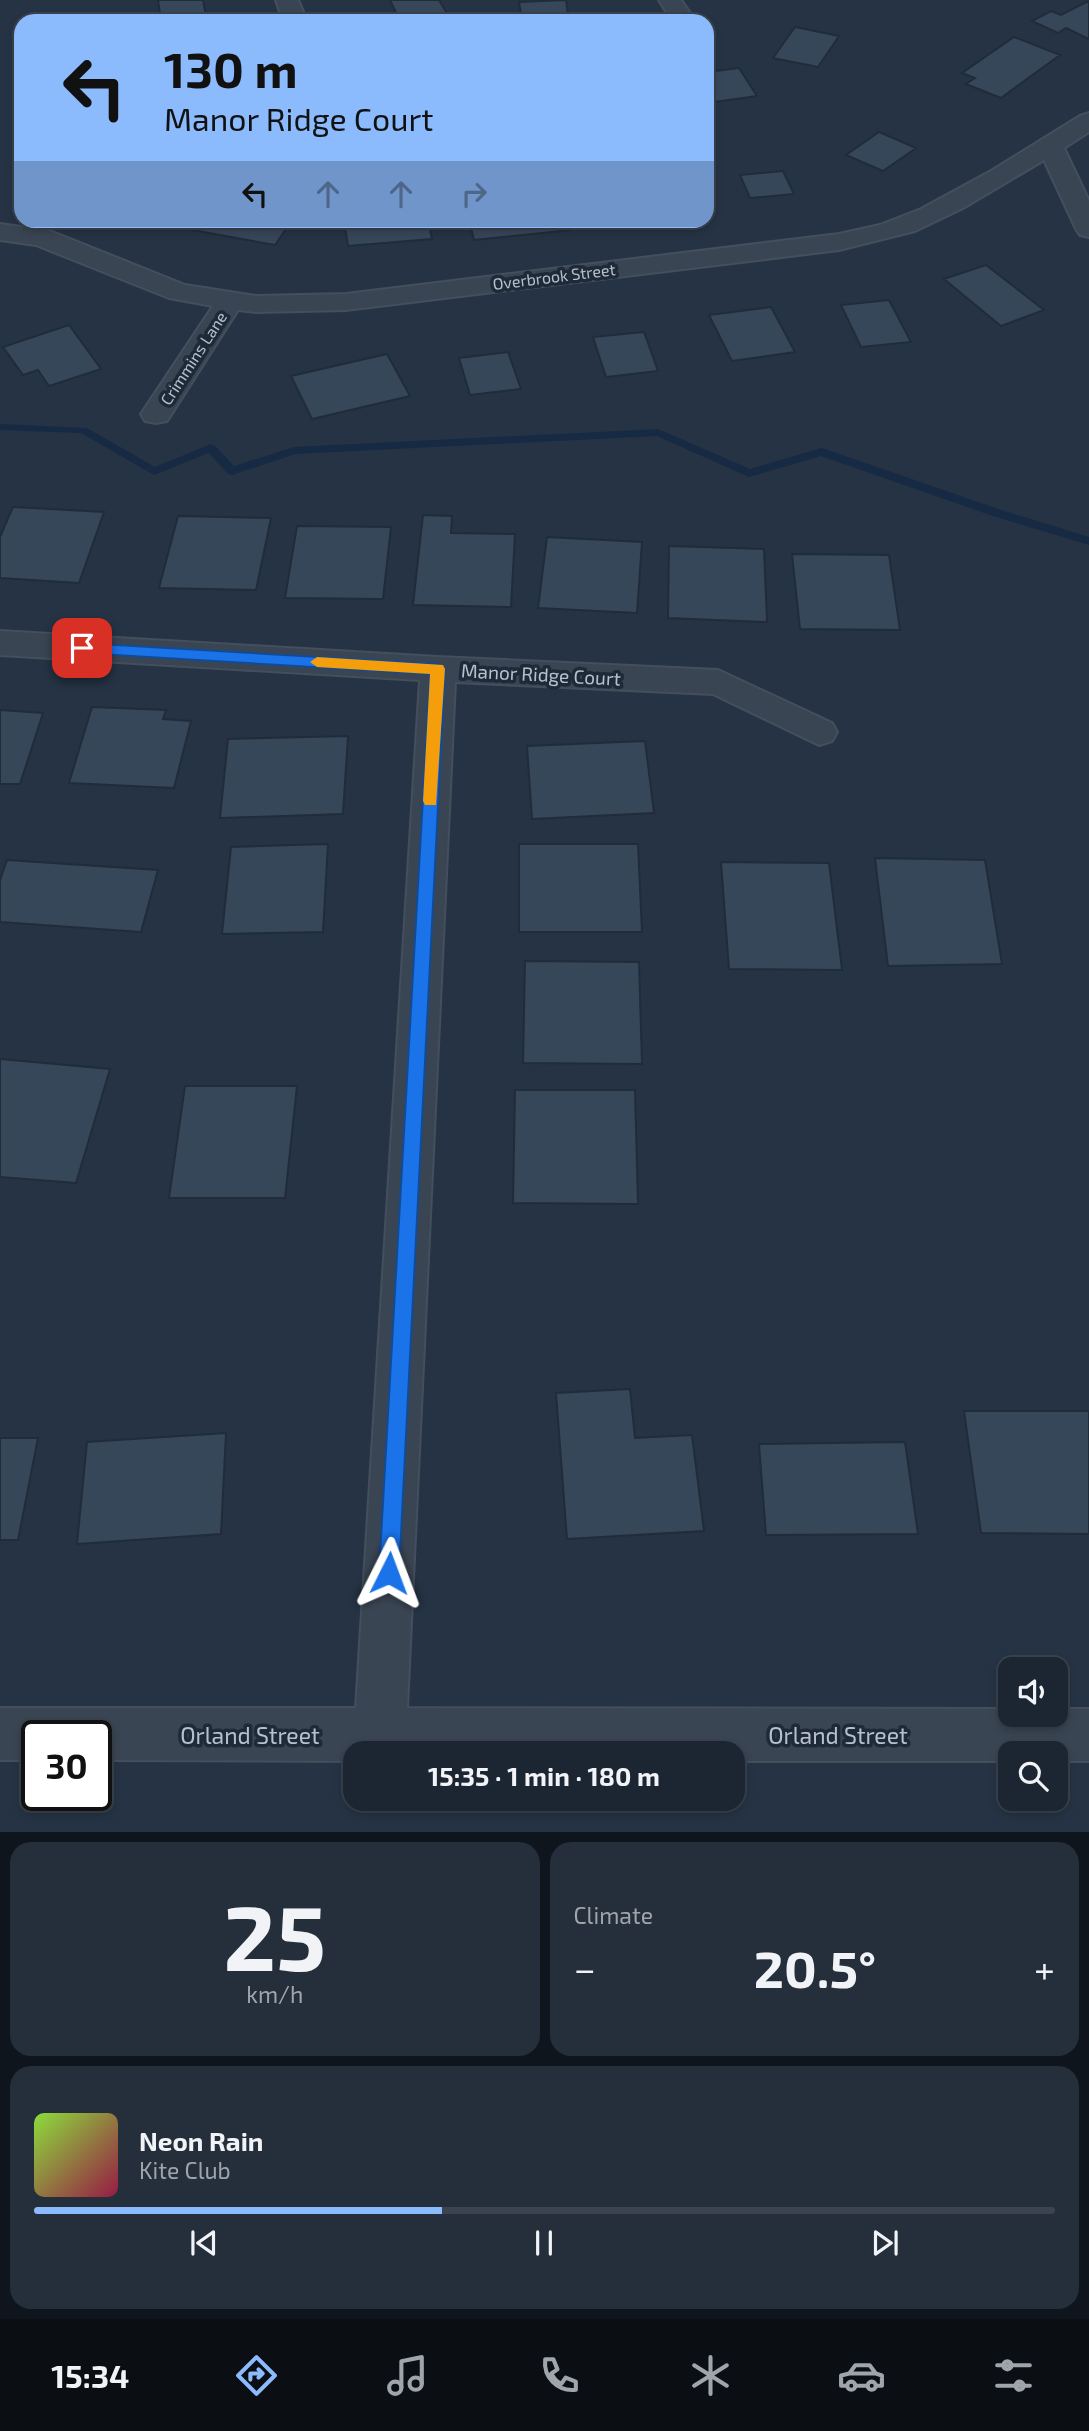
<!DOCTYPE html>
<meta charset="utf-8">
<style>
:root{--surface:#1c2633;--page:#252e3b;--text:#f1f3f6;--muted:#a0a5ac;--line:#3a434e;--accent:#8cbbfd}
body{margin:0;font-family:"Exo 2",sans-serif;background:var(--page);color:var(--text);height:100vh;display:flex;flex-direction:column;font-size:26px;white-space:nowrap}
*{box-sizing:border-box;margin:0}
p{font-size:23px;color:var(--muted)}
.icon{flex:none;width:38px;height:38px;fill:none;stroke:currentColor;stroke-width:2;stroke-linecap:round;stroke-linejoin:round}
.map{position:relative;height:1832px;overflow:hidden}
.details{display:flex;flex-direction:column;gap:10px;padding:10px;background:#0f151c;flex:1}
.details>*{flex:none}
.hud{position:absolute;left:14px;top:14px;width:700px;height:214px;border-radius:21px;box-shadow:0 4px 10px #0003,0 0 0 2px var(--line);background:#8cbbfd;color:#111;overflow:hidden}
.tools{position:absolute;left:998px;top:1657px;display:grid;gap:14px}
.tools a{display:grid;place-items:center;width:70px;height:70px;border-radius:14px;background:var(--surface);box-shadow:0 4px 10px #0003,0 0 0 2px var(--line);font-size:35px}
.speed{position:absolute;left:21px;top:1720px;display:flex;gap:14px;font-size:35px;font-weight:700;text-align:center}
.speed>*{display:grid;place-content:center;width:91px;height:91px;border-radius:50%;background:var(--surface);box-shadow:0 4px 10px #0003,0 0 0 2px var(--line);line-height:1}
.speed .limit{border:4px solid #111;border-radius:10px;background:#fff;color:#111}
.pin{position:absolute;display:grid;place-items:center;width:60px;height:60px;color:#fff;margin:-30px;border-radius:14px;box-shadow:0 4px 10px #0006}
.me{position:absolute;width:77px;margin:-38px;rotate:3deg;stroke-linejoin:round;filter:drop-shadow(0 0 5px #0008)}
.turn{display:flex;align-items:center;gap:24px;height:147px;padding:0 35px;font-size:32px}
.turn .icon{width:91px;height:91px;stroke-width:2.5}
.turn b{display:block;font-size:49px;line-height:60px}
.lanes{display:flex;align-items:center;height:66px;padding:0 35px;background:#0003;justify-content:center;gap:35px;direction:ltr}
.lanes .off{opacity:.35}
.big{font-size:52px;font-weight:700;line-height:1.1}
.details .card{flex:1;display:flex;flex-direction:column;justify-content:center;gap:10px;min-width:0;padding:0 24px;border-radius:21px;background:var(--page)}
.details .dial{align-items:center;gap:0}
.dial b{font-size:91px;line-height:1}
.song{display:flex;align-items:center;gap:21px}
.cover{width:84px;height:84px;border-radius:10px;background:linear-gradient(135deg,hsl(90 70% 55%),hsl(340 70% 35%))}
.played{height:7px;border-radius:4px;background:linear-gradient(90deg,var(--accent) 40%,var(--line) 40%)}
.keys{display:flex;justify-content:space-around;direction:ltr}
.heat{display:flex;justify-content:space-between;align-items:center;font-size:38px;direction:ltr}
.details .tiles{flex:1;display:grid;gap:10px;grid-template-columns:1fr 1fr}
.card:last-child{grid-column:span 2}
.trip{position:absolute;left:343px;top:1741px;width:402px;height:70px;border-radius:21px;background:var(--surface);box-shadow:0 4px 10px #0003,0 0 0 2px var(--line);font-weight:700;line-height:70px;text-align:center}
.tab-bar{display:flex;height:112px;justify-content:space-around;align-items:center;background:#0b0f14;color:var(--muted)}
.tab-bar .icon{width:49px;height:49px}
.tab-bar .on{color:var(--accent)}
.tab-bar b{font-size:32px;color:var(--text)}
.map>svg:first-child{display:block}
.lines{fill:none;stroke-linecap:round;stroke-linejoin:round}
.stream{fill:#172a43;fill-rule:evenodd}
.building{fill:#37475a;stroke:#212c3b;stroke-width:2}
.minor-casing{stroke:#444e5d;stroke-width:4}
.minor{fill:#3a4553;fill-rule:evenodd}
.route{fill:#1a73e8;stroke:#114b97;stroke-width:2}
.slow{fill:#f59e0b}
.labels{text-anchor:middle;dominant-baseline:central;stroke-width:7;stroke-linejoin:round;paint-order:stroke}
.far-street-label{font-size:16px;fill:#b7c0cd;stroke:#1f2a39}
.street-label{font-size:19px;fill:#b7c0cd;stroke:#1f2a39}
.near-street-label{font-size:23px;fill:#b7c0cd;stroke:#1f2a39}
</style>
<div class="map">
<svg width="1089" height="1833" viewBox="0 0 1089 1833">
<rect width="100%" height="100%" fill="#253344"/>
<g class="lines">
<path class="stream" d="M 0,424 L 87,428 L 155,467 L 211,444 L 215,446 L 234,466 L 294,447 L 658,429 L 750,469 L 821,448 L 825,449 L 1001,510 L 1089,537 L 1089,545 L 993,516 L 821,456 L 749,477 L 657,436 L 295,454 L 232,475 L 228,474 L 209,453 L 154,475 L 81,433 L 0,430 Z"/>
</g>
<path class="building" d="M 158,0 L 203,0 L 207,21 L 161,21 Z
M 390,0 L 439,0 L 451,20 L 400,21 Z
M 566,0 L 569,21 L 522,21 L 519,2 Z
M 1089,1 L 1089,39 L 1066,28 L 1058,33 L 1032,21 L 1051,11 L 1061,15 Z
M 795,27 L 839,36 L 818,67 L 773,58 Z
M 1014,37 L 1060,55 L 1001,98 L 966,84 L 975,78 L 962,73 Z
M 739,68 L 757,96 L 707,103 L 707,72 Z
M 879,132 L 916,148 L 883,171 L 846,155 Z
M 783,171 L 794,194 L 750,198 L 740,175 Z
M 200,220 L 292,220 L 275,245 L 193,230 Z
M 344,220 L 428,220 L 432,239 L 348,246 Z
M 469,220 L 568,220 L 571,230 L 474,240 Z
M 594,220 L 660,220 L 597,227 Z
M 986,265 L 1044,310 L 1001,326 L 944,279 Z
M 889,300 L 911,342 L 861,347 L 841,305 Z
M 771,307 L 795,352 L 732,361 L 709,315 Z
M 69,325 L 101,369 L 49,386 L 38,370 L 23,375 L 3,347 Z
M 644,332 L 658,371 L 606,377 L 593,337 Z
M 508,352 L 521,389 L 470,395 L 459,358 Z
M 387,354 L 410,396 L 312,419 L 291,376 Z
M 13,507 L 104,512 L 79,583 L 0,578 L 0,537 Z
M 423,515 L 452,516 L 451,533 L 515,534 L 511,607 L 413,605 Z
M 178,516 L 271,518 L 256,590 L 159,588 Z
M 297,526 L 391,527 L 383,599 L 285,598 Z
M 547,537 L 642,542 L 637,613 L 538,608 Z
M 669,546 L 764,549 L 767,622 L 668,618 Z
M 792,554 L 889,555 L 900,630 L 800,629 Z
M 92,707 L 166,710 L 163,719 L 191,721 L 174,788 L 69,783 Z
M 0,710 L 43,713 L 20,784 L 0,784 Z
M 348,736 L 343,814 L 220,818 L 228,739 Z
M 645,741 L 654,813 L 532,819 L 527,746 Z
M 328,844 L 323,932 L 222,934 L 231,847 Z
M 519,844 L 638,844 L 642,932 L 519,932 Z
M 875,858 L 985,860 L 1002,964 L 888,966 Z
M 7,860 L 158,870 L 141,932 L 0,922 L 0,880 Z
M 721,862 L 829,863 L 842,970 L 729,969 Z
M 525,961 L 639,962 L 642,1064 L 523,1063 Z
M 0,1059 L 110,1069 L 76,1183 L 0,1177 Z
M 185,1086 L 297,1086 L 285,1198 L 169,1198 Z
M 515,1090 L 635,1090 L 638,1204 L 513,1203 Z
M 630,1389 L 635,1438 L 692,1435 L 704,1531 L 567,1539 L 556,1393 Z
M 964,1411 L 1089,1411 L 1089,1534 L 981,1533 Z
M 226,1433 L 221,1534 L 77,1544 L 87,1442 Z
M 0,1438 L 38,1438 L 18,1540 L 0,1540 Z
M 905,1442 L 918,1534 L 766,1535 L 759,1444 Z"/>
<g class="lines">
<g class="minor-casing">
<path id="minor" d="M 276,0 L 298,0 L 307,21 L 283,21 Z
M 659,0 L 681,0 L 692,16 L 688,21 L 672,21 Z
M 1089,113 L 1089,132 L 1064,148 L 1089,201 L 1089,237 L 1080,235 L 1076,229 L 1044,160 L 963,208 L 915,231 L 839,250 L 346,310 L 256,312 L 238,310 L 167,421 L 156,423 L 145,421 L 141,414 L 213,306 L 169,298 L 36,245 L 0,240 L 0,224 L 50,231 L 185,285 L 256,296 L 346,294 L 839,234 L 880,225 L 921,209 L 991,171 L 1080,116 Z
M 0,631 L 438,657 L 718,670 L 832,723 L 837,732 L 832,741 L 819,745 L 713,694 L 455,682 L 407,1708 L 1010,1709 L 1010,1715 L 1055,1715 L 1055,1709 L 1089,1709 L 1089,1761 L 1055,1761 L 1055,1754 L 1010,1754 L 1010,1761 L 733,1761 L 733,1754 L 355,1754 L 355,1761 L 96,1760 L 96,1736 L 37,1736 L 37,1760 L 0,1760 L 0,1708 L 356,1708 L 420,680 L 0,655 Z"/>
</g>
<use href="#minor" class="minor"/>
</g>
<path class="route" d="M 82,643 L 438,664 L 445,669 L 399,1573 L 396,1580 L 389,1583 L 382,1580 L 379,1573 L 430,674 L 82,653 L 75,648 Z"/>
<path class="slow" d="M 317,657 L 443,665 L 445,669 L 436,805 L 425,805 L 423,801 L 430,674 L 317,667 L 310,662 Z"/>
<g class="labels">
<g class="far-street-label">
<text transform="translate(554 276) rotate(-7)">Overbrook Street</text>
<text transform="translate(193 358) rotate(-57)">Crimmins Lane</text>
</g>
<g class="street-label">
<text transform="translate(541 674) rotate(3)">Manor Ridge Court</text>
</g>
<g class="near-street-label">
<text x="250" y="1735">Orland Street</text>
<text x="838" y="1735">Orland Street</text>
</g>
</g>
</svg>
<div class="tools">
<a><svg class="icon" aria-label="sound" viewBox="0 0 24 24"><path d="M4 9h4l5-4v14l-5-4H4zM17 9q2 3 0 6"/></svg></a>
<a><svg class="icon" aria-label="search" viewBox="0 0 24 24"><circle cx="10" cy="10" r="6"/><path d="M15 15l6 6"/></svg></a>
</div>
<div class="speed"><div class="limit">30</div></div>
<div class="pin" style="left:82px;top:648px;background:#d93025"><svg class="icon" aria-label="arrive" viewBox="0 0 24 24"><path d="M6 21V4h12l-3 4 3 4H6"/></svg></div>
<svg class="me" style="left:389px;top:1573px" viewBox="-20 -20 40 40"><path d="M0-17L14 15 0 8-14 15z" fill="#1a73e8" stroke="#fff" stroke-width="4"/></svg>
<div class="trip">15:35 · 1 min · 180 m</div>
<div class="hud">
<div class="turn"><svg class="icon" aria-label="left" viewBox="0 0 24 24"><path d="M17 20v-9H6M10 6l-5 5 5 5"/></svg><div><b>130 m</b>Manor Ridge Court</div></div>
<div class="lanes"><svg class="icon" aria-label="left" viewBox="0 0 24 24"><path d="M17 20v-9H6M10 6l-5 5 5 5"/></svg><svg class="icon off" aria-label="ahead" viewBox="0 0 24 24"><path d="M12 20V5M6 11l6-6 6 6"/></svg><svg class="icon off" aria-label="ahead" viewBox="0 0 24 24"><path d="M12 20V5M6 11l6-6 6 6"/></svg><svg class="icon off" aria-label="right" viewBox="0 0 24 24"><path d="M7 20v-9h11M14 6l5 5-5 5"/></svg></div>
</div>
</div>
<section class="details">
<div class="tiles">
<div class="card dial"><b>25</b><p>km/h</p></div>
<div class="card"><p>Climate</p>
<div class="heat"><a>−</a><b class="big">20.5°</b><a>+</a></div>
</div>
<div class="card">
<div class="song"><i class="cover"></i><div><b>Neon Rain</b><p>Kite Club</p></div></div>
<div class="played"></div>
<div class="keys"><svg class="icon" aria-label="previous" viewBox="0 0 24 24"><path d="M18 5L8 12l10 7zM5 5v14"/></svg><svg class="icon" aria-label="pause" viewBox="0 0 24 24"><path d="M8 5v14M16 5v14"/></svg><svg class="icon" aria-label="next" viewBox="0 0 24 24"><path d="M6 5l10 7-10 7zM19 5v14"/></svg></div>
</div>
</div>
</section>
<nav class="tab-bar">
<b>15:34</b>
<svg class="icon on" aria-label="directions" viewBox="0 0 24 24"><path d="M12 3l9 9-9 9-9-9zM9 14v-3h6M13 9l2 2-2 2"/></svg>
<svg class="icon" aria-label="music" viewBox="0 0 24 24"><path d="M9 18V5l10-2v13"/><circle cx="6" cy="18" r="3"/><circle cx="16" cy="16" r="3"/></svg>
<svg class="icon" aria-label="phone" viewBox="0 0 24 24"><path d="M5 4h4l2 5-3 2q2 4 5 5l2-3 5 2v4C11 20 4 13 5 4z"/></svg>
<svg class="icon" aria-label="climate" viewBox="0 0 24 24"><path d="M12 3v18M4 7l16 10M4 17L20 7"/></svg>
<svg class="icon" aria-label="car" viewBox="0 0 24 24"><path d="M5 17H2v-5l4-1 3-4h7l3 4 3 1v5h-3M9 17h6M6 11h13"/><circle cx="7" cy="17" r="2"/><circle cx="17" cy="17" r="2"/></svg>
<svg class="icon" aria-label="filters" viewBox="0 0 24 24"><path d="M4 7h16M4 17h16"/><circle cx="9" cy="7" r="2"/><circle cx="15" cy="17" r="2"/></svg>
</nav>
